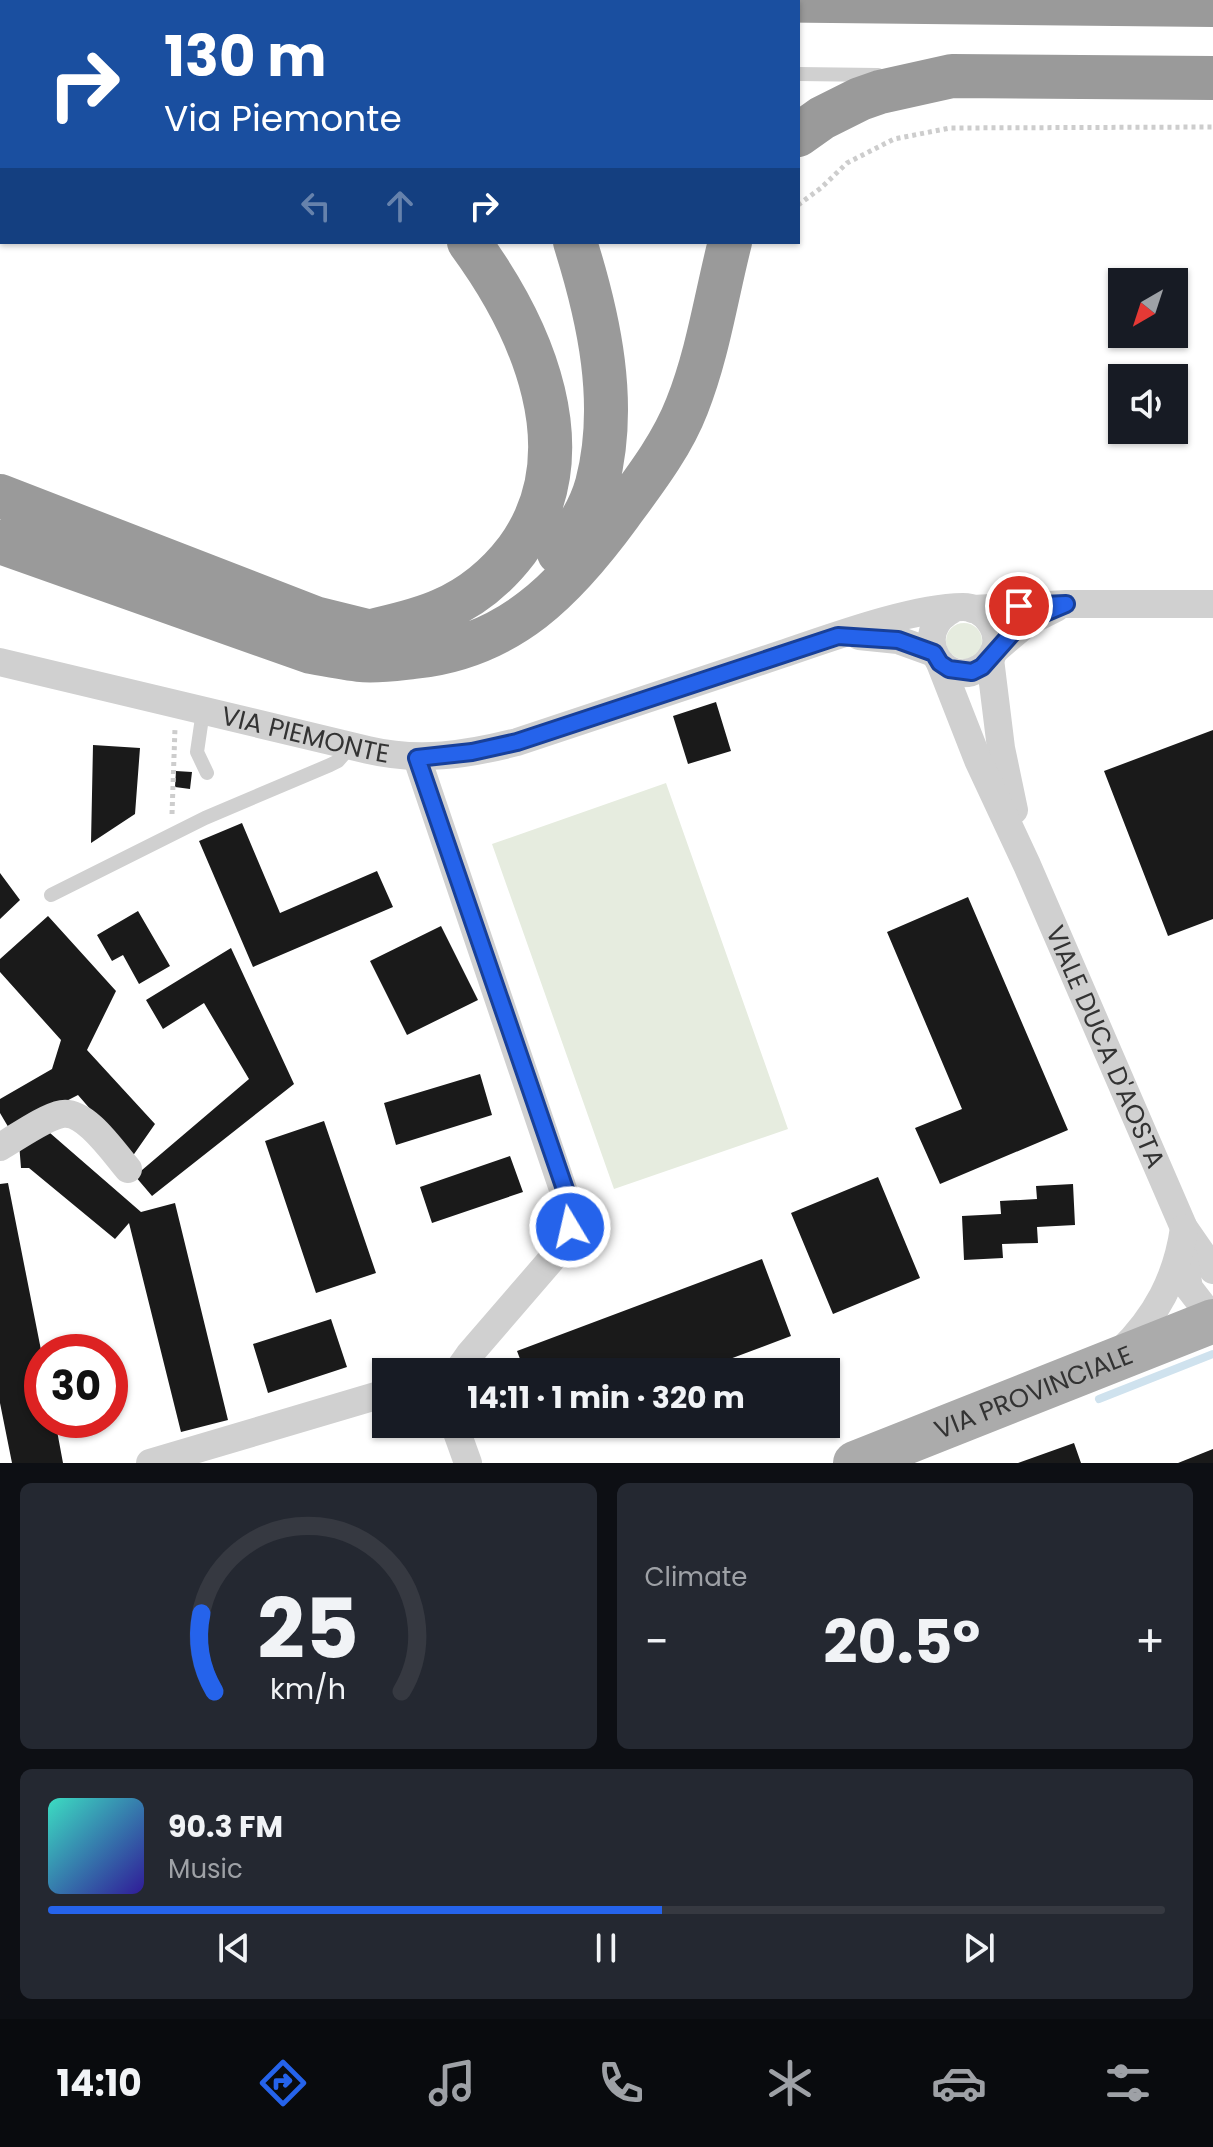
<!DOCTYPE html>
<meta charset="utf-8">
<style>
:root{--surface:#171b24;--page:#242831;--text:#f1f3f6;--muted:#9ea1a6;--line:#363941;--accent:#2563eb}
body{margin:0;font-family:Poppins,sans-serif;background:var(--page);color:var(--text);height:100vh;display:flex;flex-direction:column;font-size:30px;white-space:nowrap}
*{box-sizing:border-box;margin:0}
p{font-size:26px;color:var(--muted)}
.icon{flex:none;width:44px;height:44px;fill:none;stroke:currentColor;stroke-width:2;stroke-linecap:round;stroke-linejoin:round}
.map{position:relative;height:1463px;overflow:hidden}
.sheet{display:flex;flex-direction:column;gap:20px;padding:20px;background:#0d0f14;flex:1}
.sheet>*{flex:none}
.hud{position:absolute;left:0px;top:0px;width:800px;height:244px;box-shadow:0 2px 6px #0004;background:#1a4fa0;color:#fff;overflow:hidden}
.needle{width:52px;rotate:219deg}
.buttons{position:absolute;left:1108px;top:268px;display:grid;gap:16px}
.buttons a{display:grid;place-items:center;width:80px;height:80px;border-radius:0px;background:var(--surface);box-shadow:0 2px 6px #0004;font-size:40px}
.speed{position:absolute;left:24px;top:1334px;display:flex;gap:16px;font-size:40px;font-weight:700;text-align:center}
.speed>*{display:grid;place-content:center;width:104px;height:104px;border-radius:50%;background:var(--surface);box-shadow:0 2px 6px #0004;line-height:1}
.speed .limit{border:12px solid #d22;background:#fff;color:#111}
.pin{position:absolute;display:grid;place-items:center;width:68px;height:68px;color:#fff;margin:-34px;border:4px solid #fff;border-radius:50%;box-shadow:0 2px 8px #0007}
.me{position:absolute;width:88px;margin:-44px;rotate:351deg;stroke-linejoin:round;filter:drop-shadow(0 0 6px #0008)}
.turn{display:flex;align-items:center;gap:28px;height:168px;padding:0 32px;font-size:36px}
.turn .icon{width:104px;height:104px;stroke-width:2.5}
.turn b{display:block;font-size:56px;line-height:68px}
.lanes{display:flex;align-items:center;height:76px;padding:0 32px;background:#0003;justify-content:center;gap:40px;direction:ltr}
.lanes .off{opacity:.35}
.big{font-size:60px;font-weight:700;line-height:1.1}
.sheet .widget{flex:1;display:flex;flex-direction:column;justify-content:center;gap:12px;min-width:0;padding:0 28px;border-radius:12px;background:var(--page)}
.sheet .dial{align-items:center;gap:0}
.dial svg{height:208px;overflow:visible;fill:none;stroke:var(--line);stroke-width:7;stroke-linecap:round;text-anchor:middle}
.dial text{fill:var(--text);stroke:none}
.song{display:flex;align-items:center;gap:24px}
.cover{width:96px;height:96px;border-radius:12px;background:linear-gradient(135deg,hsl(170 70% 55%),hsl(250 70% 35%))}
.played{height:8px;border-radius:4px;background:linear-gradient(90deg,var(--accent) 55%,var(--line) 55%)}
.keys{display:flex;justify-content:space-around;direction:ltr}
.heat{display:flex;justify-content:space-between;align-items:center;font-size:44px;direction:ltr}
.sheet .tiles{flex:1;display:grid;gap:20px;grid-template-columns:1fr 1fr}
.widget:last-child{grid-column:span 2}
.trip{position:absolute;left:372px;top:1358px;width:468px;height:80px;border-radius:0px;background:var(--surface);box-shadow:0 2px 6px #0004;font-weight:700;line-height:80px;text-align:center}
.dock{display:flex;height:128px;justify-content:space-around;align-items:center;background:#090b0e;color:var(--muted)}
.dock .icon{width:56px;height:56px}
.dock .current{color:var(--accent)}
.dock b{font-size:36px;color:var(--text)}
.map>svg:first-child{display:block}
.green{fill:#e6ecdf}
.lines{fill:none;stroke-linecap:round;stroke-linejoin:round}
.stream{stroke:#cfe2ee;stroke-width:8}
.building{fill:#1a1a1a}
.path{stroke:#cdcdcd;stroke-width:5;stroke-dasharray:4 4;stroke-linecap:butt}
.service{stroke:#d0d0d0;stroke-width:14}
.minor{stroke:#d0d0d0;stroke-width:28}
.primary{stroke:#ababab;stroke-width:44}
.motorway{stroke:#9a9a9a;stroke-width:44}
.route-casing{stroke:#184099;stroke-width:20}
.route{stroke:#2563eb;stroke-width:14}
.labels{text-anchor:middle;dominant-baseline:central;stroke-width:8;stroke-linejoin:round;paint-order:stroke}
.street-label{font-size:26px;fill:#333;stroke:#fff}
</style>
<div class="map">
<svg width="1213" height="1463" viewBox="0 0 1213 1463">
<rect width="100%" height="100%" fill="#fff"/>
<path class="green" d="M946 641a18 18 0 1 1 36 0a18 18 0 1 1-36 0Z
M 666,783 L 788,1129 L 614,1189 L 492,844 Z"/>
<g class="lines">
<path class="stream" d="M 1099,1399 L 1213,1354"/>
</g>
<path class="building" d="M 716,702 L 731,751 L 688,764 L 673,716 Z
M 1213,730 L 1213,919 L 1168,936 L 1104,771 Z
M 93,745 L 140,748 L 135,814 L 91,843 Z
M 176,771 L 192,772 L 190,789 L 175,787 Z
M 242,823 L 280,913 L 377,871 L 393,907 L 253,967 L 199,841 Z
M 0,873 L 20,900 L 0,919 Z
M 968,897 L 1068,1130 L 940,1184 L 915,1128 L 962,1109 L 887,932 Z
M 138,911 L 170,966 L 139,984 L 123,955 L 112,961 L 97,935 Z
M 48,916 L 116,991 L 87,1050 L 155,1124 L 132,1157 L 78,1095 L 10,1130 L 0,1113 L 0,1099 L 52,1069 L 61,1040 L 0,972 L 0,959 Z
M 441,926 L 478,1000 L 407,1035 L 370,961 Z
M 231,948 L 294,1084 L 152,1196 L 135,1176 L 249,1079 L 204,1003 L 163,1029 L 146,1000 Z
M 480,1074 L 492,1115 L 396,1145 L 384,1103 Z
M 324,1121 L 376,1273 L 316,1293 L 265,1141 Z
M 50,1133 L 141,1212 L 175,1203 L 228,1420 L 181,1432 L 129,1223 L 115,1239 L 29,1168 L 21,1168 L 19,1143 Z
M 510,1156 L 523,1192 L 432,1223 L 420,1187 Z
M 878,1177 L 920,1278 L 833,1314 L 791,1213 Z
M 8,1183 L 42,1355 L 42,1420 L 55,1420 L 63,1463 L 12,1463 L 0,1403 L 0,1184 Z
M 1073,1184 L 1075,1225 L 1037,1227 L 1038,1243 L 1002,1244 L 1003,1258 L 964,1260 L 962,1216 L 1001,1214 L 1000,1201 L 1037,1199 L 1036,1186 Z
M 762,1259 L 791,1336 L 695,1372 L 525,1372 L 517,1351 Z
M 331,1319 L 347,1367 L 268,1393 L 253,1344 Z
M 1074,1443 L 1081,1463 L 1018,1463 Z
M 1213,1449 L 1213,1463 L 1178,1463 Z"/>
<g class="lines">
<path class="path" d="M 798,205 L 821,188 L 847,163 L 894,139 L 950,128 L 1213,127
M 172,814 L 175,728"/>
<path class="service" d="M 798,74 L 878,75
M 203,711 L 197,752 L 207,773
M 51,895 L 205,818 L 330,765 L 338,761 L 351,746"/>
<g class="minor">
<path d="M 973,609 L 1066,604 L 1213,604"/>
<path d="M 859,636 L 898,640 L 934,653"/>
<path d="M 995,650 L 1028,622 L 1056,608"/>
<path d="M 990,659 L 1001,748 L 1014,810"/>
<path id="s1" d="M 0,662 L 368,750 C 419,762 466,755 517,742 C 605,713 693,684 782,654 C 833,637 910,608 963,607 C 984,607 1001,629 995,649 C 992,657 987,664 980,668 C 943,691 908,632 953,609"/>
<path id="s2" d="M 940,663 L 978,760 L 1027,865 L 1184,1228 L 1213,1270"/>
<path d="M 417,758 L 571,1213 L 568,1235 L 557,1253 L 469,1355 L 457,1372"/>
<path d="M 0,1147 C 16,1138 45,1117 62,1114 C 86,1110 114,1153 128,1169"/>
<path d="M 1183,1253 L 1189,1288 L 1213,1319"/>
<path d="M 1120,1352 C 1156,1317 1177,1278 1184,1228"/>
<path d="M 454,1424 L 468,1463"/>
<path d="M 150,1463 L 386,1393"/>
</g>
<path class="primary" id="s3" d="M 855,1463 L 1213,1321"/>
<path class="motorway" d="M 731,0 L 1213,5
M 556,2 L 556,0
M 0,31 L 2,31
M 798,135 L 822,118 L 860,99 L 880,92 L 952,76 L 1213,78
M 0,496 L 315,618 L 400,639
M 0,542 L 311,652 C 327,655 343,658 359,660 C 377,662 396,659 414,657 C 510,647 566,588 620,514 C 645,480 672,445 687,406 C 708,353 716,297 730,242
M 559,553 C 575,532 590,510 597,484 C 618,404 599,318 575,242
M 367,632 C 392,626 418,621 442,610 C 472,597 498,575 517,550 C 588,453 532,328 469,242"/>
</g>
<g class="lines">
<g class="route-casing">
<path id="route" d="M 570,1227 L 568,1198 L 417,758 L 472,752 L 517,742 L 838,636 L 898,640 L 934,653 L 940,663 L 949,669 L 972,672 L 982,667 L 1013,632 L 1040,615 L 1066,604 L 1019,606"/>
</g>
<use href="#route" class="route"/>
</g>
<g class="labels">
<g class="street-label">
<text stroke="none"><textPath href="#s1" startOffset="314">VIA PIEMONTE</textPath></text>
<text stroke="none"><textPath href="#s2" startOffset="418">VIALE DUCA D'AOSTA</textPath></text>
<text stroke="none"><textPath href="#s3" startOffset="192">VIA PROVINCIALE</textPath></text>
</g>
</g>
</svg>
<div class="buttons">
<a><svg class="needle" viewBox="-14 -14 28 28"><path d="M0-13l5 13h-10z" fill="#e53935"/><path d="M0 13l5-13h-10z" fill="#9ea1a6"/></svg></a>
<a><svg class="icon" aria-label="sound" viewBox="0 0 24 24"><path d="M4 9h4l5-4v14l-5-4H4zM17 9q2 3 0 6"/></svg></a>
</div>
<div class="speed"><div class="limit">30</div></div>
<div class="pin" style="left:1019px;top:606px;background:#d93025"><svg class="icon" aria-label="arrive" viewBox="0 0 24 24"><path d="M6 21V4h12l-3 4 3 4H6"/></svg></div>
<svg class="me" style="left:570px;top:1227px" viewBox="-20 -20 40 40"><circle r="17" fill="#2563eb" stroke="#fff" stroke-width="3"/><path d="M0-11L8 9 0 5-8 9z" fill="#fff"/></svg>
<div class="trip">14:11 · 1 min · 320 m</div>
<div class="hud">
<div class="turn"><svg class="icon" aria-label="right" viewBox="0 0 24 24"><path d="M7 20v-9h11M14 6l5 5-5 5"/></svg><div><b>130 m</b>Via Piemonte</div></div>
<div class="lanes"><svg class="icon off" aria-label="left" viewBox="0 0 24 24"><path d="M17 20v-9H6M10 6l-5 5 5 5"/></svg><svg class="icon off" aria-label="ahead" viewBox="0 0 24 24"><path d="M12 20V5M6 11l6-6 6 6"/></svg><svg class="icon" aria-label="right" viewBox="0 0 24 24"><path d="M7 20v-9h11M14 6l5 5-5 5"/></svg></div>
</div>
</div>
<section class="sheet">
<div class="tiles">
<div class="widget dial"><svg viewBox="0 0 100 80">
<path d="M14 69A42 42 0 1 1 86 69"/>
<path d="M14 69A42 42 0 0 1 9 39" stroke="#2563eb"/>
<text x="50" y="56" font-size="32" font-weight="700">25</text>
<text x="50" y="72" font-size="11">km/h</text>
</svg></div>
<div class="widget"><p>Climate</p>
<div class="heat"><a>−</a><b class="big">20.5°</b><a>+</a></div>
</div>
<div class="widget">
<div class="song"><i class="cover"></i><div><b>90.3 FM</b><p>Music</p></div></div>
<div class="played"></div>
<div class="keys"><svg class="icon" aria-label="previous" viewBox="0 0 24 24"><path d="M18 5L8 12l10 7zM5 5v14"/></svg><svg class="icon" aria-label="pause" viewBox="0 0 24 24"><path d="M8 5v14M16 5v14"/></svg><svg class="icon" aria-label="next" viewBox="0 0 24 24"><path d="M6 5l10 7-10 7zM19 5v14"/></svg></div>
</div>
</div>
</section>
<nav class="dock">
<b>14:10</b>
<svg class="icon current" aria-label="directions" viewBox="0 0 24 24"><path d="M12 3l9 9-9 9-9-9zM9 14v-3h6M13 9l2 2-2 2"/></svg>
<svg class="icon" aria-label="music" viewBox="0 0 24 24"><path d="M9 18V5l10-2v13"/><circle cx="6" cy="18" r="3"/><circle cx="16" cy="16" r="3"/></svg>
<svg class="icon" aria-label="phone" viewBox="0 0 24 24"><path d="M5 4h4l2 5-3 2q2 4 5 5l2-3 5 2v4C11 20 4 13 5 4z"/></svg>
<svg class="icon" aria-label="climate" viewBox="0 0 24 24"><path d="M12 3v18M4 7l16 10M4 17L20 7"/></svg>
<svg class="icon" aria-label="car" viewBox="0 0 24 24"><path d="M5 17H2v-5l4-1 3-4h7l3 4 3 1v5h-3M9 17h6M6 11h13"/><circle cx="7" cy="17" r="2"/><circle cx="17" cy="17" r="2"/></svg>
<svg class="icon" aria-label="filters" viewBox="0 0 24 24"><path d="M4 7h16M4 17h16"/><circle cx="9" cy="7" r="2"/><circle cx="15" cy="17" r="2"/></svg>
</nav>
